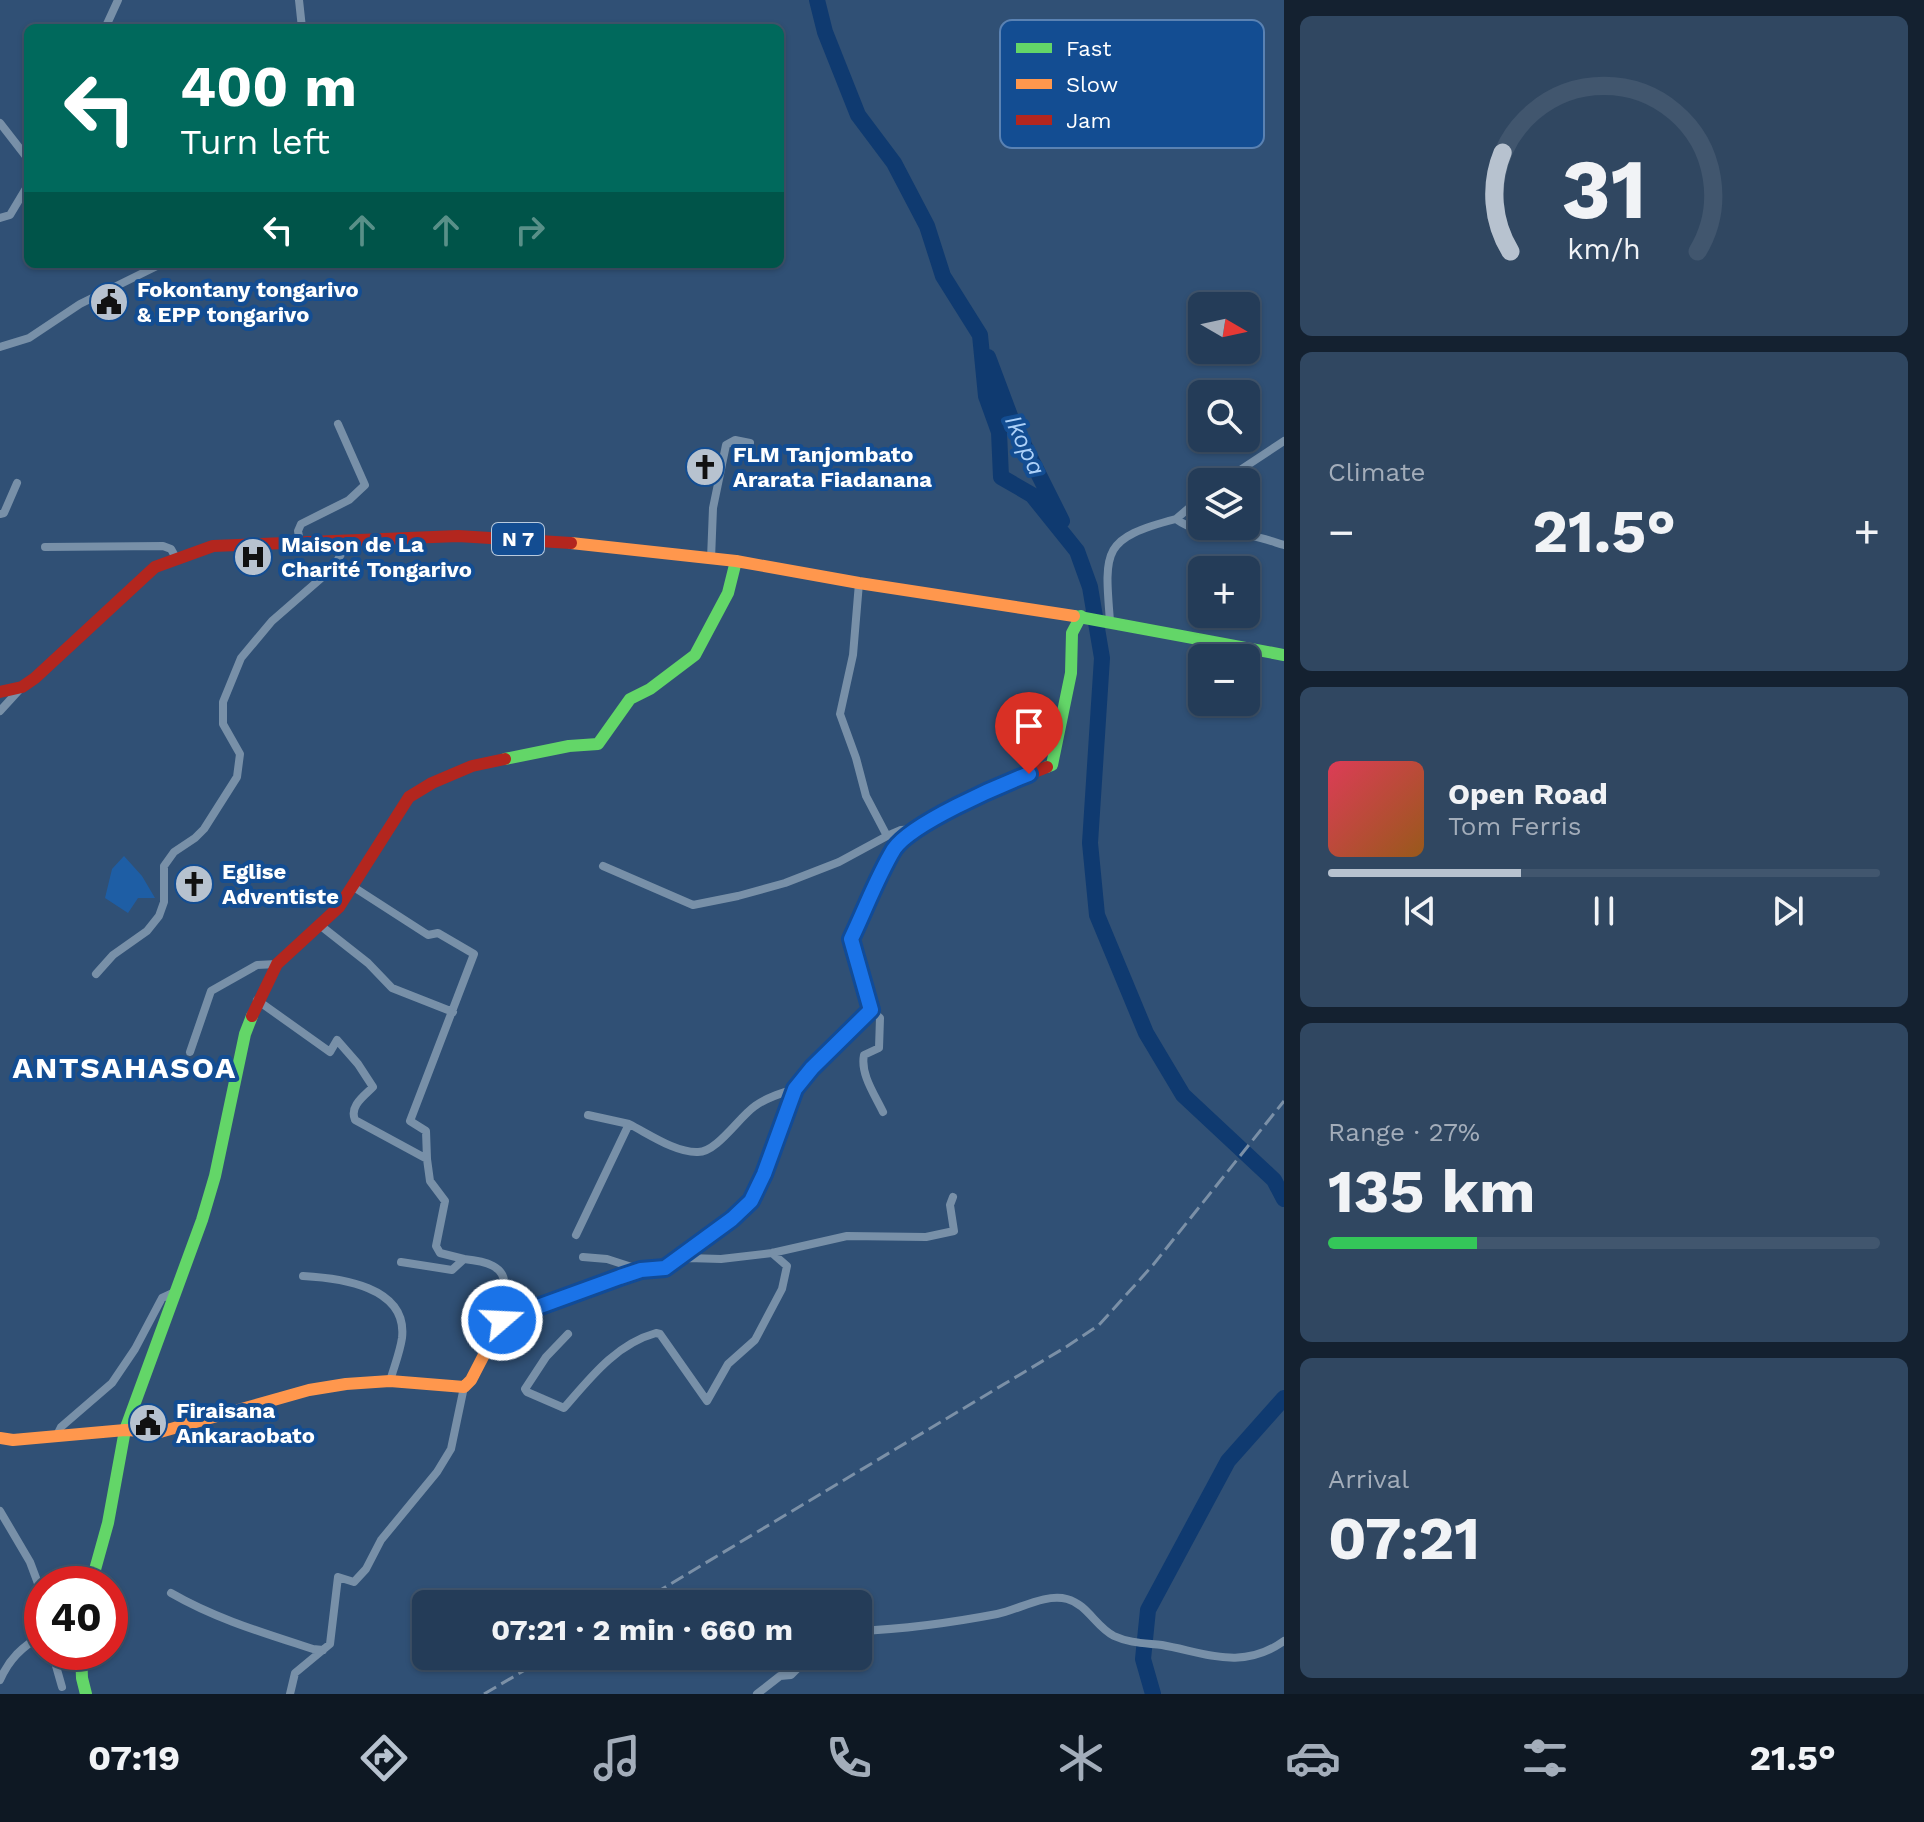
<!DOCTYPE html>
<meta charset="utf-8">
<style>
:root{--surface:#243c58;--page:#304761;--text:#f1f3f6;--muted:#a3adba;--line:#41566e;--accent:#b7c2cf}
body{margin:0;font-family:"Work Sans",sans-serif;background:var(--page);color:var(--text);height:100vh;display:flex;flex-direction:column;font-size:30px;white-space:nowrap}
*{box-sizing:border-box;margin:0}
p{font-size:26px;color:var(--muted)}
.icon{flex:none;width:44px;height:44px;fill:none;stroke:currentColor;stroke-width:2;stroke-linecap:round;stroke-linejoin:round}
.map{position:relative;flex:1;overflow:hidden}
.drawer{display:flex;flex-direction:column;gap:16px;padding:16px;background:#142130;width:640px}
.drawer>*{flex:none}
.guide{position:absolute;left:24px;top:24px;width:760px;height:244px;border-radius:12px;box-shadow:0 2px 6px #0004,0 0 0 2px var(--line);background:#00695c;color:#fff;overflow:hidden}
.needle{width:52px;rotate:99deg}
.tools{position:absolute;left:1188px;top:292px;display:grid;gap:16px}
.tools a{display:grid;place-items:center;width:72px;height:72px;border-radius:12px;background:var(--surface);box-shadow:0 2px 6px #0004,0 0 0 2px var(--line);font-size:40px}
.speed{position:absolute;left:24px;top:1566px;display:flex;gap:16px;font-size:40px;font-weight:700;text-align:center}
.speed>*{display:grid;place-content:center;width:104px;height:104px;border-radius:50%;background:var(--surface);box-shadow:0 2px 6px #0004,0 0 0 2px var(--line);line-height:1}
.speed .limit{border:12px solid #d22;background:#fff;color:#111}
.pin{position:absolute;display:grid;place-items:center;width:68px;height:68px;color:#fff;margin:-82px -34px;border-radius:50% 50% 50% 0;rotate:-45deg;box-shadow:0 0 8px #0007}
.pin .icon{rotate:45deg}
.me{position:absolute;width:88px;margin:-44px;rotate:71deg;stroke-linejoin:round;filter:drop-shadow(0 0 6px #0008)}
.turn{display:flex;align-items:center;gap:28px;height:168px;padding:0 24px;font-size:36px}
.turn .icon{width:104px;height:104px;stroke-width:2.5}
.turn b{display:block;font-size:56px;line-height:68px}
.lanes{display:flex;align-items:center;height:76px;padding:0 24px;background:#0003;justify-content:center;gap:40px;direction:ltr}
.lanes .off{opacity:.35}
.big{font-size:60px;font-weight:700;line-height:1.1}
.drawer .card{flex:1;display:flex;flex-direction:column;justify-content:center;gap:12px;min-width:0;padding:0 28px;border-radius:12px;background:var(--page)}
.drawer .dial{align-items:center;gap:0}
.dial svg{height:208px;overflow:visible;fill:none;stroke:var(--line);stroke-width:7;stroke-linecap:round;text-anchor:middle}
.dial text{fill:var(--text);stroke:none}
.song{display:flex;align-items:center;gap:24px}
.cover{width:96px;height:96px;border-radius:12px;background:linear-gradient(135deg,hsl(350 70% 55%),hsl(30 70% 35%))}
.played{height:8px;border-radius:4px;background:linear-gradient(90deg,var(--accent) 35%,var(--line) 35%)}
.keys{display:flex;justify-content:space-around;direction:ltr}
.heat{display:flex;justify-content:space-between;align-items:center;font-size:44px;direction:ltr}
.charge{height:12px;border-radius:6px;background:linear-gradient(90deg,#34c759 27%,var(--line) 0)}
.trip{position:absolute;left:412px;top:1590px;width:460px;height:80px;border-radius:12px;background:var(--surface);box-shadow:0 2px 6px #0004,0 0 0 2px var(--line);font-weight:700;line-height:80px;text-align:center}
.dock{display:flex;height:128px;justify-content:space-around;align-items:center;background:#0e1823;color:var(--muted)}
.dock .icon{width:56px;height:56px}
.dock .selected{color:var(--accent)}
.dock b{font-size:36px;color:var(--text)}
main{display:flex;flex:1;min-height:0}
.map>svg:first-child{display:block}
.green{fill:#1e5ea5}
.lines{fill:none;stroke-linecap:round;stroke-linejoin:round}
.river{stroke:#0f3a70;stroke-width:16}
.street{stroke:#7890a8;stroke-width:8}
.fast{stroke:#63d668;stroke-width:12}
.slow{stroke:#ff974d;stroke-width:12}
.jam{stroke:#b3261e;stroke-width:12}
.rail{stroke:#7b90a7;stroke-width:3;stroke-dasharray:14 6;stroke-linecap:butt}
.route-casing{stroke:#114b97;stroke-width:20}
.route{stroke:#1a73e8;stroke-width:14}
.labels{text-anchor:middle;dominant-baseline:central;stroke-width:8;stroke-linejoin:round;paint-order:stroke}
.shield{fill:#134d92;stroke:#b8cade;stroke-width:2}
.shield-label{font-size:20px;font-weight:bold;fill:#fff}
.poi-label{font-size:22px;font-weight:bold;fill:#fff;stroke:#134d92;text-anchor:start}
.water-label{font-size:24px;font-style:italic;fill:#add1f9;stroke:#134d92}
.district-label{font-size:30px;font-weight:bold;letter-spacing:2px;fill:#fff;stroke:#134d92}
.key{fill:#134d92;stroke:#5a82b3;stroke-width:2}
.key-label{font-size:22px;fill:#fff}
</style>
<main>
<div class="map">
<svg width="1284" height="1694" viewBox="0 0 1284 1694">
<rect width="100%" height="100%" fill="#305075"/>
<path class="green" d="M 124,856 L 142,876 L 155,898 L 138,898 L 128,913 L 105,898 L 112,869 Z"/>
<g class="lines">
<path class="river" d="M 817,0 L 825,32 L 858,115 L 894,163 L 927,226 L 943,276 L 980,335 L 986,396 L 999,432 L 1001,477 L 1032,495 L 1077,551 L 1090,587 L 1102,658 L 1090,843 L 1097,915 L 1146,1033 L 1183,1095 L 1274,1180 L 1284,1199
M 988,357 L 1012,421 L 1062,521
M 1153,1694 L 1143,1659 L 1148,1610 L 1228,1461 L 1284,1398"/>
<path class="street" d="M 299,0 L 302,28
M 101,28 L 107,24 L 118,0
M 0,123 L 28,159
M 0,218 L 10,215 L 28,185
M 0,347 L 29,338 L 80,304 L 161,264
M 1222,482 L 1284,441
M 0,514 L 4,513 L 17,483
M 1176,519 L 1202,497
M 300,542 L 298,531 L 301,524 L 349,500 L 365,485 L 338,424
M 45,547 L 163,546 L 171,549 L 176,558
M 711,559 L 713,508 L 726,445 L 735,440 L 750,443
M 859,583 L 853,655 L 840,714 L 856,758 L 866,796 L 887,836
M 1110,621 C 1104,549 1103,538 1176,519 C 1199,536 1226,531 1252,536 C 1263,538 1274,542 1284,545
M 0,711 L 21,688
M 603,866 L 693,905 L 738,896 L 785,883 L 839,862 L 887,836 L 901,830 L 915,829
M 352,886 L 428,935 L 438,933 L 474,954 L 410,1121 L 426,1131 L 427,1159
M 321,926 L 368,963 L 392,988 L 453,1012
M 96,974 L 113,955 L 147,931 L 159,916 L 164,902 L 164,866 L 174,852 L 195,838 L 204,829 L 237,777 L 240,754 L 223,724 L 223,702 L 241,658 L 272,621 L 334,567 L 348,541
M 257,1000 L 330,1052 L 337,1040 L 358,1064 L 373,1087 C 364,1096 349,1106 355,1120 L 427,1159 L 430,1181 L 445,1201 L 436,1246 L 440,1253 L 464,1259
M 871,1010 L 880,1018 L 879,1048 L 864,1055 C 860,1074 875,1095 883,1112
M 190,1052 L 211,991 L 257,965 L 277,964
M 629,1124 C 649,1134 676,1153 698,1152 C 717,1152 739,1117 755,1106 C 767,1097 782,1093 795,1089
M 576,1235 L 629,1124 L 588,1115
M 583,1257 L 607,1259 L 641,1270
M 401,1262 L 452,1270 L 464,1259 C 483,1261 508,1265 504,1289 C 502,1303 498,1306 502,1320
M 680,1262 L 688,1258 L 721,1259 L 772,1253 L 847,1236 L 926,1237 L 954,1231 L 950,1205 L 953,1197
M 303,1276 C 339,1278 408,1286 402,1338 C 400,1352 394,1367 390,1381
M 568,1334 L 546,1357 L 525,1389 L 527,1392 L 564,1408 C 590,1378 616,1344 656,1333 L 660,1334 L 707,1401 L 728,1364 L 755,1340 L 782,1289 L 787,1266 L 772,1253
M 57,1435 L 61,1427 L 112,1383 L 135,1349 L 162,1298 L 175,1292
M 0,1511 L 30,1562 L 42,1594
M 171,1593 C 216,1619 264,1633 313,1649 L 323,1650
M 858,1631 C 905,1629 950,1623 997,1614 C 1018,1610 1045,1593 1067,1599 C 1087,1604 1096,1627 1114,1636 C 1129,1643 1145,1643 1162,1645 C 1206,1653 1242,1671 1284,1641
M 52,1652 L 62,1687
M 0,1680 C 9,1659 22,1647 42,1635
M 290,1694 L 295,1673 L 330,1644 L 338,1577 L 354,1582 L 366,1569 L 381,1540 L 437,1472 L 451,1449 L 464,1387
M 757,1694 L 780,1676 L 791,1675 L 810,1656"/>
<path class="fast" d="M 1074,616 L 1284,655
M 505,759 L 569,746 L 598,744 L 630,699 L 650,689 L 695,655 L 728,593 L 736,561
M 1047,767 L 1052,765 L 1071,673 L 1072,633 L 1081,616
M 637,1271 L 665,1268 L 732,1219 L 751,1201 L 764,1174 L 795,1089 L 812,1068 L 857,1024
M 91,1584 L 108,1523 L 125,1430 L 202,1220 L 215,1176 L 245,1034 L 252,1016
M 81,1652 L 82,1678 L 86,1694"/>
<path class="slow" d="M 571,543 L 736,561 L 859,583 L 1074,616
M 0,1438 L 13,1440 L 125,1430 L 160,1432 L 309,1390 L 346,1384 L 390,1381 L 464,1387 L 471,1380 L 502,1320 L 637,1271"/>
<path class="jam" d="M 0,692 L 22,687 L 35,678 L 155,567 L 213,546 L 458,536 L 571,543
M 252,1016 L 277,964 L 339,907 L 409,797 L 432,783 L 472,766 L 505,759
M 857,1024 L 871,1010 L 851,939 L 894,849 C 933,808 995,788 1047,767"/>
<path class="rail" d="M 637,1604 L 1066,1347 L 1099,1325 L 1153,1265 L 1284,1101
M 484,1694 L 549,1656"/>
</g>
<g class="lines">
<g class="route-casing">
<path id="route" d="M 502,1320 L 620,1277 L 641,1270 L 665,1268 L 732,1219 L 751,1201 L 764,1174 L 795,1089 L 812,1068 L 871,1010 L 851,939 C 865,910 877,877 894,849 C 912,823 998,786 1029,774"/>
</g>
<use href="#route" class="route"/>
</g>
<defs>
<g id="civic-disc" transform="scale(2)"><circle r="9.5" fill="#b7c2cf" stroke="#134d92"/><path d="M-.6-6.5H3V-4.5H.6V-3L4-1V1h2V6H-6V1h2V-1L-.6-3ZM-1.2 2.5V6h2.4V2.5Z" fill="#111"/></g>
<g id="church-disc" transform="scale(2)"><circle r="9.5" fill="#b7c2cf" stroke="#134d92"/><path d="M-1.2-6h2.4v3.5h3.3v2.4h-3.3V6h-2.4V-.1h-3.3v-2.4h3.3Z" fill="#111"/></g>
<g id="hospital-disc" transform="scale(2)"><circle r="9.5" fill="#b7c2cf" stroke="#134d92"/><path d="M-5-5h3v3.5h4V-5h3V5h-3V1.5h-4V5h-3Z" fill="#111"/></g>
</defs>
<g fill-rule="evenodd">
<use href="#civic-disc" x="109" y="302"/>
<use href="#church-disc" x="705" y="467"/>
<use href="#hospital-disc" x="253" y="557"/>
<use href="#church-disc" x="194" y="884"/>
<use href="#civic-disc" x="148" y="1423"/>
</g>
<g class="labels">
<rect class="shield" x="492" y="523" width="52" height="32" rx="6"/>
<g class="shield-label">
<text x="518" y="539">N 7</text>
</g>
<g class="poi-label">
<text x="137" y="289">Fokontany tongarivo<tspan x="137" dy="25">&amp; EPP tongarivo</tspan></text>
<text x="733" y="454">FLM Tanjombato<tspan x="733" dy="25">Ararata Fiadanana</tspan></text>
<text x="281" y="544">Maison de La<tspan x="281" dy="25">Charité Tongarivo</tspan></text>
<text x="222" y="871">Eglise<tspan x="222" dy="25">Adventiste</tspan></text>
<text x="176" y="1410">Firaisana<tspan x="176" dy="25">Ankaraobato</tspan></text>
</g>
<g class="water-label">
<text transform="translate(1025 445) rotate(65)">Ikopa</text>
</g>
<g class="district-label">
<text x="125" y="1067">ANTSAHASOA</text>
</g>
</g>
<rect x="1000" y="20" width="264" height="128" rx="12" class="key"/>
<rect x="1016" y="43" width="36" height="10" fill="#63d668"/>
<rect x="1016" y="79" width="36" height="10" fill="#ff974d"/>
<rect x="1016" y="115" width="36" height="10" fill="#b3261e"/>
<g class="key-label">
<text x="1066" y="56">Fast</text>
<text x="1066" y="92">Slow</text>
<text x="1066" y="128">Jam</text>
</g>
</svg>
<div class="tools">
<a><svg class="needle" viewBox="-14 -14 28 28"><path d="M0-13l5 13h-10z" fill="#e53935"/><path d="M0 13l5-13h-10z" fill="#a3adba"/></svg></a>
<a><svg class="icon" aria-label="search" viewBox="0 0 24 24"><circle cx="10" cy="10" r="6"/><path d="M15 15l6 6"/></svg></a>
<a><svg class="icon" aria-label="layers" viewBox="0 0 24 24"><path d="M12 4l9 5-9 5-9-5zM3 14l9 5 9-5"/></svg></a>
<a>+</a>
<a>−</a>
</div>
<div class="speed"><div class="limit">40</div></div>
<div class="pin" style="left:1029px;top:774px;background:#d93025"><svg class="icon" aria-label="arrive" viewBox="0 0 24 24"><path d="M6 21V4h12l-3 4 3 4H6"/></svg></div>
<svg class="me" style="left:502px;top:1320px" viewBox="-20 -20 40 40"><circle r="17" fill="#1a73e8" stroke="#fff" stroke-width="3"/><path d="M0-11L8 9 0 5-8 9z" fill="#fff"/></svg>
<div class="trip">07:21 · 2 min · 660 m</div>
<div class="guide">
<div class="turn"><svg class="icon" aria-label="left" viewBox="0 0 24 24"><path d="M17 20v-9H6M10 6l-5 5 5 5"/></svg><div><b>400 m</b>Turn left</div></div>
<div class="lanes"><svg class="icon" aria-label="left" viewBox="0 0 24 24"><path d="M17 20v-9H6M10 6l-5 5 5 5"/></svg><svg class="icon off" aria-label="ahead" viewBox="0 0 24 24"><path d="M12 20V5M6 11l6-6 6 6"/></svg><svg class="icon off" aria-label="ahead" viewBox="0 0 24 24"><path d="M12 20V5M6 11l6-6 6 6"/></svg><svg class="icon off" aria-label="right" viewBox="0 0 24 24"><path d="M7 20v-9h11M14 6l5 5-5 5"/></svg></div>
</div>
</div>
<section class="drawer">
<div class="card dial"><svg viewBox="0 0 100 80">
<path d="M14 69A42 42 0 1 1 86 69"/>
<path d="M14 69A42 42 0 0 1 11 31" stroke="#b7c2cf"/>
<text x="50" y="56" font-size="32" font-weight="700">31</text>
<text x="50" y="72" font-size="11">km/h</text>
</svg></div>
<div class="card"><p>Climate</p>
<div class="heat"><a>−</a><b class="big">21.5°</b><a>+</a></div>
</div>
<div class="card">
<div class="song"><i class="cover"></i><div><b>Open Road</b><p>Tom Ferris</p></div></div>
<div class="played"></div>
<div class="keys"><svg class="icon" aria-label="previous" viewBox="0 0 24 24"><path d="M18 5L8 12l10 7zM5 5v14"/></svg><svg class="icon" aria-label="pause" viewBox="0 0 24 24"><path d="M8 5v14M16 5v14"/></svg><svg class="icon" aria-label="next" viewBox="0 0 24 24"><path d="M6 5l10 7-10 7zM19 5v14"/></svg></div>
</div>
<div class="card"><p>Range · 27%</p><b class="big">135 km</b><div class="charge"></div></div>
<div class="card"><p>Arrival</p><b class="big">07:21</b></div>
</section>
</main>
<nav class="dock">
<b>07:19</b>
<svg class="icon selected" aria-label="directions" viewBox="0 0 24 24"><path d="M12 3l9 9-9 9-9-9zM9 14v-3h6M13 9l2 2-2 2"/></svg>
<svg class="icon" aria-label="music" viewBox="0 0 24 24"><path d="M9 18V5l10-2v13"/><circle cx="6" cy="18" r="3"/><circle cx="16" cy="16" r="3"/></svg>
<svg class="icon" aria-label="phone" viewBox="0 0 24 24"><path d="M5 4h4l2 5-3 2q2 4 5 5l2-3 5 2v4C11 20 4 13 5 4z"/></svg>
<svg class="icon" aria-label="climate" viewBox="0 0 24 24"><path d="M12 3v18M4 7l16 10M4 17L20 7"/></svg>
<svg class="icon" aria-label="car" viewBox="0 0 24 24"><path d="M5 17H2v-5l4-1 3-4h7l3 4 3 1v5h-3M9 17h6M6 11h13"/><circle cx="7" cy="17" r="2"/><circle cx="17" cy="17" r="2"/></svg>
<svg class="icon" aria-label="filters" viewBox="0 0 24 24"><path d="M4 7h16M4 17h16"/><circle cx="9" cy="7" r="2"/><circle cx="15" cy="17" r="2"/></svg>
<b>21.5°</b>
</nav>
